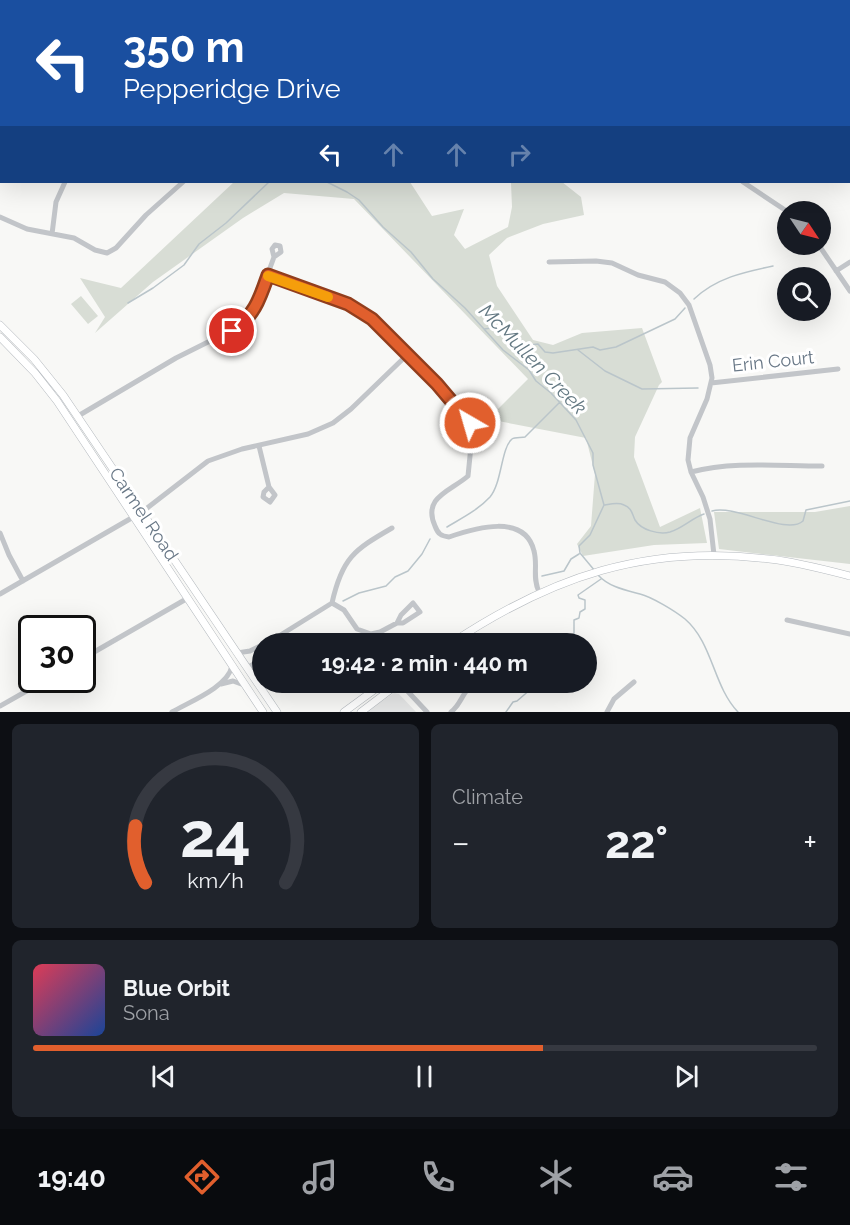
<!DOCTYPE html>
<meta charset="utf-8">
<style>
:root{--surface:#171b24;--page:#20242c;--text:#f1f3f6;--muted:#9ea1a6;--line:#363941;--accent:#e15f2d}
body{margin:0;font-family:Raleway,sans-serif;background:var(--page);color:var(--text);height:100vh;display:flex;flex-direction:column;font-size:22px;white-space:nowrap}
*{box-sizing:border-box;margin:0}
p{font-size:20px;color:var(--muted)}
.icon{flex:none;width:33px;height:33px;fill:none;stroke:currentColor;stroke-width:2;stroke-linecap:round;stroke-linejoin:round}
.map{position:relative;height:712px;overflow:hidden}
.details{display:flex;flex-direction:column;gap:12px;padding:12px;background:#0d0f14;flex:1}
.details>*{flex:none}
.top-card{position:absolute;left:0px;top:0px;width:850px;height:183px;box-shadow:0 6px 24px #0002;background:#1a4fa0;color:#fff;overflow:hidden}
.needle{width:39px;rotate:125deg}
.fabs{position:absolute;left:777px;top:201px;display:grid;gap:12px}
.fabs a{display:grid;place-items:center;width:54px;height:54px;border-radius:50%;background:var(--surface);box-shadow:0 6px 24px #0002;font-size:30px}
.speed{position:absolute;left:18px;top:615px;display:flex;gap:12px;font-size:30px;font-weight:700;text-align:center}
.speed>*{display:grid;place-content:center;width:78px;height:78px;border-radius:50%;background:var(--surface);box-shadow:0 6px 24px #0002;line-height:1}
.speed .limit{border:3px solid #111;border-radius:9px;background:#fff;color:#111}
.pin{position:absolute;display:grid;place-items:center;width:51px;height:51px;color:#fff;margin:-26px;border:3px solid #fff;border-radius:50%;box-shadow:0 2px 6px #0007}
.me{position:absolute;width:66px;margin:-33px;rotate:322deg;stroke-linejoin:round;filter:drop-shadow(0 0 4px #0008)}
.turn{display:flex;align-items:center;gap:21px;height:126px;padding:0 24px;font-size:27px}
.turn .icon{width:78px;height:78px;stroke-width:2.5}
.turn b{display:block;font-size:42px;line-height:51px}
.lanes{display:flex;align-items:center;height:57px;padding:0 24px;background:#0003;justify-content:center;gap:30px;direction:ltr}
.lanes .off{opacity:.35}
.big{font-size:45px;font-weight:700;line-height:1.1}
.details .tile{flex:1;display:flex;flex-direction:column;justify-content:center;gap:9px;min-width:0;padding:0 21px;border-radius:9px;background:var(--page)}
.details .dial{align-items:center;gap:0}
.dial svg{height:156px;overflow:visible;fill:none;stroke:var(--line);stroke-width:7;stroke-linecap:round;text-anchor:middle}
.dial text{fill:var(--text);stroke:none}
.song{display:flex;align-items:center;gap:18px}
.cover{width:72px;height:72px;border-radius:9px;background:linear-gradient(135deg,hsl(350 70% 55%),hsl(220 70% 35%))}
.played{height:6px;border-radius:3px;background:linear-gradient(90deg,var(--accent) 65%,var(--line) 65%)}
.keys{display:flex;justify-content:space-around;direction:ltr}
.heat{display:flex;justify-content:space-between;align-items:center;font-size:33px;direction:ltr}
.details .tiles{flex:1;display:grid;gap:12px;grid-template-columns:1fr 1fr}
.tile:last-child{grid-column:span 2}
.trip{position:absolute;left:252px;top:633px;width:345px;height:60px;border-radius:30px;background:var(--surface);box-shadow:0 6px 24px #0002;font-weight:700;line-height:60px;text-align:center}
.tab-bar{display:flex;height:96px;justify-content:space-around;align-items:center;background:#090b0e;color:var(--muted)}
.tab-bar .icon{width:42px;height:42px}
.tab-bar .selected{color:var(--accent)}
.tab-bar b{font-size:27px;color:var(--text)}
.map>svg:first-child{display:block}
.built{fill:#e6e7e7}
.green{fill:#d8ddd5}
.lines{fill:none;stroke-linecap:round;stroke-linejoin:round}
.stream{stroke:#bac5ca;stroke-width:1.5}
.secondary-casing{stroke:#b4b9be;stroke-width:8}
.street{stroke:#c2c5c9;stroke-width:5}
.secondary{stroke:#fff;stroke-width:7}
.route-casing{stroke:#923e1d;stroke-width:15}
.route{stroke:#e15f2d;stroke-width:10}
.slow{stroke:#f59e0b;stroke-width:10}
.labels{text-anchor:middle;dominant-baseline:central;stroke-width:6;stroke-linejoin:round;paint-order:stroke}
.street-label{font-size:18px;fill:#687786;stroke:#fff}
.water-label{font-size:20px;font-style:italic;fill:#637882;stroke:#fff}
</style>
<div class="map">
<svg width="850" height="712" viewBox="0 0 850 712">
<rect width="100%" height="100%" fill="#f8f8f6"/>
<path class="built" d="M 394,693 L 399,694 L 416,712 L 366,712 Z"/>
<path class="green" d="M 171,0 L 324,0 L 171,2 Z
M 563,0 L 850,0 L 850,129 L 849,2 Z
M 234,182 L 410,182 L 432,216 L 464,209 L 454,235 L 465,249 L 508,227 L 512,207 L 511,183 L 514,182 L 562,182 L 581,197 L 584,215 L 543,224 L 507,238 L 489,255 L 497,286 L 533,340 L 553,345 L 582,333 L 642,328 L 662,382 L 659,385 L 635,437 L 634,457 L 660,527 L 700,508 L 707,543 L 654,545 L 583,556 L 577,544 L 591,526 L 595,474 L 586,438 L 488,419 L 528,379 L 354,199 L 284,193 L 243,218 L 153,282 L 95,333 L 105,317 L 80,278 L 121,288 Z
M 81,296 L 98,316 L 88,324 L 71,304 Z
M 850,506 L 850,564 L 719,549 L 714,512 L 815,512 Z"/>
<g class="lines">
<path class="stream" d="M 98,2 L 98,1
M 266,2 L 267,0
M 0,65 L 2,64
M 327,182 L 347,192 L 359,200 L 383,227 L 411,252 L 433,279 L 465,308 L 503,350 L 529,370 L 536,381 L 551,393 L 576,420 L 593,453 L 593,465 L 604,505 L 590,535 L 579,546 L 580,553 L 595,571
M 694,299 C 716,278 744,272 773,266
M 128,303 L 153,288 L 184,265 L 199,244 L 226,223 L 269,182
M 484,329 L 492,328 L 521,346 L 538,344 L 545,352 L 553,353 L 593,347 L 600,350 L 616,347 L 675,319 L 685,308
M 578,350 L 605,371 L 642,389 L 698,388
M 605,505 C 611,504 618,502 624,505 C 632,508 632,514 635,520 C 641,530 659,535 670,532 C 683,528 692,518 704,514
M 712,511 C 736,504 786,536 803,521 L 806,510 L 850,501
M 447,527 C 462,518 478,510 490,497 C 502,483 501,448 512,439 C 515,437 522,438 525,437 L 560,402
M 598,575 C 609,587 625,590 640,594 C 652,597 675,611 685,619 C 713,643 713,686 738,712
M 542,576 L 564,571 L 571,559 L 579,554
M 343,601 L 359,593 L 386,586 L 395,577 L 408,571 L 422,554 L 430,539
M 574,644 L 574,620 L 579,618 L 580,612 L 585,609 L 585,600 L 579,598 L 578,595 L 601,579
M 506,712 L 513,702 L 517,701 L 539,682"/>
<g class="secondary-casing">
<path id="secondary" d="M 0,325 L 34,359 L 63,395 L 277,712
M 0,337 L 35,373 L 57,401 L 263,712
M 450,644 C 552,576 647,544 769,559 C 797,562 823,569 850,576
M 344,712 L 385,682
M 361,712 L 394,687 L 396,682"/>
</g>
<path class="street" d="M 108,0 L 108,2
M 360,0 L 361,2
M 487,0 L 489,2
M 0,114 L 2,113
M 743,182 L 788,212
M 0,217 L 27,229 L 74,238 L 95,250 L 107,253 L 116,248 L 146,215 L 183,182
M 52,234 L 56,202 L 65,182
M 818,244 L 850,291
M 549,262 L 596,261 L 612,263 L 638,275 L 665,282 L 680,293 L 689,305 L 710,365 L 712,378 L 707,399 L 690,438 L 688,460 L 691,472 L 703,497 L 710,519 L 714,555
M 836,271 L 850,262
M 268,275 L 348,304 L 372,319 L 447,394 L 470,423
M 711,383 L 838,369
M 78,416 L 176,358 L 240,326 L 255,309 L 274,257 L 281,252 L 280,246 L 275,245 L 272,249 L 274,257
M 259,446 L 269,487 L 264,492 L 263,497 L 270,502 L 275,495 L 269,487
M 471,446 L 468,476 C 451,491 422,497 435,526 C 438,534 441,536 449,537 C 475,528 525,513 534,551 C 538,566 532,577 539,592
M 691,472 C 733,461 778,466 822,466
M 0,533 L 9,555 L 23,581
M 0,594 L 142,512 L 208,461 L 242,449 L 308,434 L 333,423 L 351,409 L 408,354
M 332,603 L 344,610 L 357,629 L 371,634 L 380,632 L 397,623 L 403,623 L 420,612 L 413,603 L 401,615 L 397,623
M 332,603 C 342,558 354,550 392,528
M 787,620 L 850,634
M 266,644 L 332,603
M 237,653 L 250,651 L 262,645
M 82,659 L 188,598
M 247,668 L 262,659
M 399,682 L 427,712
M 221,684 L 233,681 L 244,685
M 0,706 L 46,680
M 172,712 C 189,702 228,687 232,666
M 451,712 C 463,703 461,690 478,682
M 607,712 L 614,699 L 634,682"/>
<use href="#secondary" class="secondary"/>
</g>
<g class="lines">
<g class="route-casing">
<path id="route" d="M 232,331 C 254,317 260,298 268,275 L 348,304 L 372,319 L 437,384 L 470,423"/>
</g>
<use href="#route" class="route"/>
<path class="slow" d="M 268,276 L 328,297"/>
</g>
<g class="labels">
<g class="street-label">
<text transform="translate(773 361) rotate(-6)">Erin Court</text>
<text transform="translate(144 514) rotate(56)">Carmel Road</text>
</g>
<g class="water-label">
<text transform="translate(533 359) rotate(46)">McMullen Creek</text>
</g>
</g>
</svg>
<div class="fabs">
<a><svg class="needle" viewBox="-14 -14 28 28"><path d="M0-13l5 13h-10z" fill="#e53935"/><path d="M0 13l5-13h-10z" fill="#9ea1a6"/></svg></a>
<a><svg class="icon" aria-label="search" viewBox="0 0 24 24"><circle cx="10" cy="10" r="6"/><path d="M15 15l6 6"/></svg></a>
</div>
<div class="speed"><div class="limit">30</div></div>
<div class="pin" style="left:232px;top:331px;background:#d93025"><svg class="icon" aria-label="arrive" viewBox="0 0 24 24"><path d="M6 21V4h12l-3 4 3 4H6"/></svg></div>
<svg class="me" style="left:470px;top:423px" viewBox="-20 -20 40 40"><circle r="17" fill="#e15f2d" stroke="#fff" stroke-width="3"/><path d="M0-11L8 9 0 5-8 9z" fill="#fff"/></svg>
<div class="trip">19:42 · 2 min · 440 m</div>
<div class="top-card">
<div class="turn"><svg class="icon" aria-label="left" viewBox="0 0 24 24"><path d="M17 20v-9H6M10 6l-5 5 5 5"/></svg><div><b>350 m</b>Pepperidge Drive</div></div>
<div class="lanes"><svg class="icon" aria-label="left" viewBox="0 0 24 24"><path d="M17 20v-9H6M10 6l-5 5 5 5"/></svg><svg class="icon off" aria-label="ahead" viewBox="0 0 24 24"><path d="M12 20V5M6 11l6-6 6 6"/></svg><svg class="icon off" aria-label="ahead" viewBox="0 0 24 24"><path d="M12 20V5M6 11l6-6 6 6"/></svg><svg class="icon off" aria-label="right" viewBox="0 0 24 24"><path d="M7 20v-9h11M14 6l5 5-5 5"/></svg></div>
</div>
</div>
<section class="details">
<div class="tiles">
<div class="tile dial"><svg viewBox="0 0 100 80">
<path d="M14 69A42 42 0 1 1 86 69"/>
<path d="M14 69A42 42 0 0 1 9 40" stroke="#e15f2d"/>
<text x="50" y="56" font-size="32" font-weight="700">24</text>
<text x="50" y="72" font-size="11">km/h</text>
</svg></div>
<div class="tile"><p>Climate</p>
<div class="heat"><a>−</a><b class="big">22°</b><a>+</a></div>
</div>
<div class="tile">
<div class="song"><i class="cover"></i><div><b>Blue Orbit</b><p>Sona</p></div></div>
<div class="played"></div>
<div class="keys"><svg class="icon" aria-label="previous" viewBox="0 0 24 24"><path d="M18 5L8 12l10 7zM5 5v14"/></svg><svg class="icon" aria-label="pause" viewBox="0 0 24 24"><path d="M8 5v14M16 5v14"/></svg><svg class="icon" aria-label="next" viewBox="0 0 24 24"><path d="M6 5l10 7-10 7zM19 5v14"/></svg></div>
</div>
</div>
</section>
<nav class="tab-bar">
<b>19:40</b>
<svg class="icon selected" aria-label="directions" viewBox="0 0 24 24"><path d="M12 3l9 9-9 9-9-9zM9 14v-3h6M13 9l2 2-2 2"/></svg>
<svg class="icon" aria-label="music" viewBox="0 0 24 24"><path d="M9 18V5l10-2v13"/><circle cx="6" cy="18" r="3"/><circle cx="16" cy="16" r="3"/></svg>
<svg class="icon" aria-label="phone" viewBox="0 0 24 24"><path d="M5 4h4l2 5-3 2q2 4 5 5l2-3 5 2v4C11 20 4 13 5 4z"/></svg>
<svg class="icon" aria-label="climate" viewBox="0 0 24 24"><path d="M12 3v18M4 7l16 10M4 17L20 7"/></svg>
<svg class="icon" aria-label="car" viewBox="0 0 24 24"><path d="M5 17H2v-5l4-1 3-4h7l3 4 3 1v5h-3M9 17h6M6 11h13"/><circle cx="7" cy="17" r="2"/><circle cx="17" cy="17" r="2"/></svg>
<svg class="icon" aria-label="filters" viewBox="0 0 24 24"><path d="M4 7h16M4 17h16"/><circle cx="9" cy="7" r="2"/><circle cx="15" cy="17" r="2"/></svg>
</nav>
